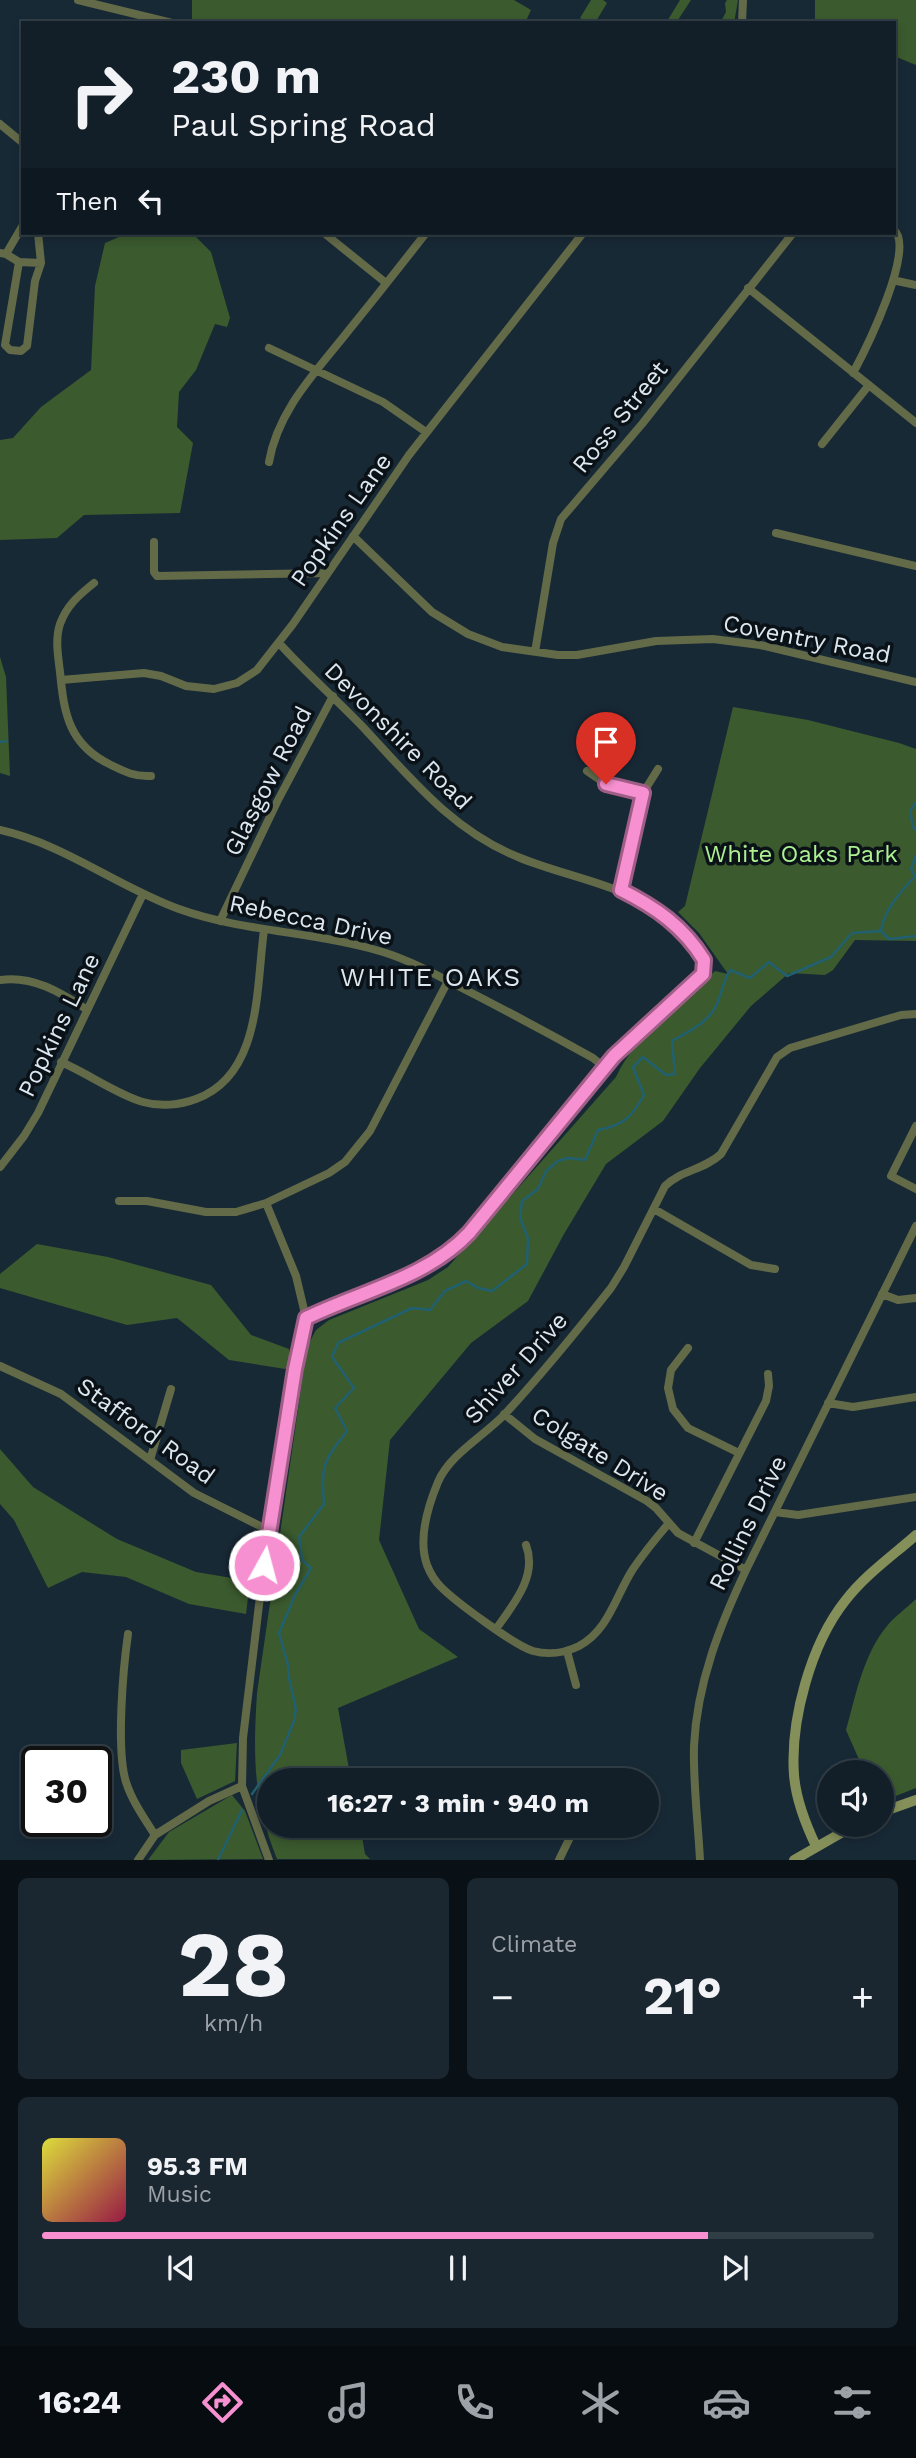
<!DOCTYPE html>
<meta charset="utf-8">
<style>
:root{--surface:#121f28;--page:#1b2730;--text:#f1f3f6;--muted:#9ca2a8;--line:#313d45;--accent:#f690d0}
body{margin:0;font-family:"Work Sans",sans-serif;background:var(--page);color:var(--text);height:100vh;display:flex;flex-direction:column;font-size:26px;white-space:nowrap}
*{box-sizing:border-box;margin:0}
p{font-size:23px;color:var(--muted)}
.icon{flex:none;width:38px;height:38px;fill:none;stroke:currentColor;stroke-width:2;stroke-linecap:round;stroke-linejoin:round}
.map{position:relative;height:1860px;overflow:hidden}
.side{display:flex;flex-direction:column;gap:18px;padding:18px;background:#0a1116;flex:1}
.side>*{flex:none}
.banner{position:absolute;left:21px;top:21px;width:875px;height:214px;border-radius:0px;box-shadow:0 4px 10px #0003,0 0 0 2px var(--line);background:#121f28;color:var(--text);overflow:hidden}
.controls{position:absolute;left:817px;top:1760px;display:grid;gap:14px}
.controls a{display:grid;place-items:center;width:77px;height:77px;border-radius:50%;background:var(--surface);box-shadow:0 4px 10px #0003,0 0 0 2px var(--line);font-size:35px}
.speed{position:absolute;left:21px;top:1746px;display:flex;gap:14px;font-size:35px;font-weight:700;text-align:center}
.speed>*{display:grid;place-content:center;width:91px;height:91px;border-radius:50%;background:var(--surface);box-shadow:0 4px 10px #0003,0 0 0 2px var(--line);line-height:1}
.speed .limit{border:4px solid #111;border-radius:10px;background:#fff;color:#111}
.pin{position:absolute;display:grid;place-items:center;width:60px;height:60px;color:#fff;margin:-72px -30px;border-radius:50% 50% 50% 0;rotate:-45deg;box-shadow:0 0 7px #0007}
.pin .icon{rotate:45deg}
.me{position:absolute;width:77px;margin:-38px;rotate:7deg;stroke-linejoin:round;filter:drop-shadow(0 0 5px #0008)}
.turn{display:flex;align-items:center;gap:24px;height:147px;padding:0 35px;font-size:32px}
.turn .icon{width:91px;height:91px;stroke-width:2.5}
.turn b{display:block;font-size:49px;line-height:60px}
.then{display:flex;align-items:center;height:66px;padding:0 35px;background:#0003;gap:14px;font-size:26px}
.big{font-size:52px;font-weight:700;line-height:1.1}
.side .widget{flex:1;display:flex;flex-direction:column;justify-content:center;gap:10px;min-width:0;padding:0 24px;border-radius:10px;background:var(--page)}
.side .dial{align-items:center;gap:0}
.dial b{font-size:91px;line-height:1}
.song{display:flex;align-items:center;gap:21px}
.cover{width:84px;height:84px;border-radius:10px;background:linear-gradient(135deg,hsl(60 70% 55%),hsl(340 70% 35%))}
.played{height:7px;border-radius:4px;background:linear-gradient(90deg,var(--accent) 80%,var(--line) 80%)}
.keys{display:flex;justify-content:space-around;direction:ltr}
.heat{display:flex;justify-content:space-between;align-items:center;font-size:38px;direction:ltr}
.side .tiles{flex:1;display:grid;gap:18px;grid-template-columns:1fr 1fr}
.widget:last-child{grid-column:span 2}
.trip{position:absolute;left:257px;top:1768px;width:402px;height:70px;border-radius:35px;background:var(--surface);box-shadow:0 4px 10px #0003,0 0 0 2px var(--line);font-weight:700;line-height:70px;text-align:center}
.dock{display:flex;height:112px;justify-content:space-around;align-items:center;background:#070c10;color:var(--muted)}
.dock .icon{width:49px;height:49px}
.dock .current{color:var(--accent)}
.dock b{font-size:32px;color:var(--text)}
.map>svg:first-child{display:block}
.green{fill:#3b5a2e}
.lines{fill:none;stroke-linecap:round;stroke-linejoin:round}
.stream{stroke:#216070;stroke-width:2.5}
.street{stroke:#636a48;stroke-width:8}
.secondary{stroke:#858f59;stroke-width:10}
.route-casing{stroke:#a05e87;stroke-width:18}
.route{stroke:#f690d0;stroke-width:12}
.labels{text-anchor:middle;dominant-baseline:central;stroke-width:7;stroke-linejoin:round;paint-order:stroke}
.street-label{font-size:24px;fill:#dce7f0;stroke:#0a1117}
.park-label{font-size:24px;fill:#acf091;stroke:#0a1117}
.neighbourhood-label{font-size:26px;letter-spacing:2px;fill:#dce7f0;stroke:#0a1117}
</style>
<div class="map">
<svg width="916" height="1860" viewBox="0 0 916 1860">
<rect width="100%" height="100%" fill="#182936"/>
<path class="green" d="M 192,0 L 514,0 L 531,10 L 525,23 L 192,23 Z
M 591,0 L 603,0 L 607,3 L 595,23 L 585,23 L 586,21 L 580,18 Z
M 680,0 L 691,0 L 676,23 L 666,23 Z
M 727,0 L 738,0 L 734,23 L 720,23 L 726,12 L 725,3 Z
M 815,0 L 916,0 L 916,65 L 894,56 L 894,23 L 815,23 Z
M 128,233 L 192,233 L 211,252 L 230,318 L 227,327 L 215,324 L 196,370 L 179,392 L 177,427 L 193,443 L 180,513 L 84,515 L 57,538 L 0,540 L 0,440 L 13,438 L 41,407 L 91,370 L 95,286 L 105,243 Z
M 0,657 L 6,677 L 10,776 L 0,773 Z
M 733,707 L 808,720 L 899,743 L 916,749 L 916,941 L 855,940 L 833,970 L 825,975 L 789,973 L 751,1006 L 700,1068 L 663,1121 L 606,1164 L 564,1234 L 528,1301 L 471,1343 L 390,1440 L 379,1540 L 419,1629 L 458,1657 L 338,1708 L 351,1780 L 270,1780 L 270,1825 L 360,1825 L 365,1854 L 370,1859 L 277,1859 C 253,1799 253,1757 257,1693 L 307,1347 L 316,1330 L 329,1320 L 428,1280 L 448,1267 L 616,1077 C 635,1035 682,1003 715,971 L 728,974 L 699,933 L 678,912 L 685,906 Z
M 37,1244 L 108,1257 L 211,1285 L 251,1335 L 289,1349 L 291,1364 L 285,1369 L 229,1360 L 177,1318 L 127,1325 L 0,1288 L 0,1274 Z
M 0,1449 L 33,1487 L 117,1539 L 196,1572 L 250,1581 L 246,1614 L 189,1604 L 126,1577 L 82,1572 L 48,1588 L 14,1520 L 0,1504 Z
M 916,1599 L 916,1788 L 883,1801 L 882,1773 L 865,1773 L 846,1730 C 856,1695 863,1655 887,1626 C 895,1616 907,1608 916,1599 Z
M 237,1743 L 235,1781 L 197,1799 L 181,1763 L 181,1750 Z
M 232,1795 L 245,1811 L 263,1859 L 148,1860 L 169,1832 Z"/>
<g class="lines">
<path class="stream" d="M 0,742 L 7,741
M 916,802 L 910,811 L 913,827 L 916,830
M 881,931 C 884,909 901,892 915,876 L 911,869 L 916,855
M 252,1794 L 280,1755 L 294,1721 L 296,1709 L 289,1678 L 288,1665 L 279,1633 L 295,1595 L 311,1568 L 302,1560 L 299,1537 L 324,1504 C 321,1465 323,1462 347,1431 L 335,1408 L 354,1388 L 332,1357 L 338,1343 L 412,1308 L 430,1310 L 445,1291 L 466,1281 L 478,1288 L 492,1291 L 527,1264 L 528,1238 L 520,1218 L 522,1201 L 538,1189 L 546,1171 L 558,1161 L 568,1158 L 585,1160 L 598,1130 C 624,1125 631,1118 644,1095 L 633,1067 L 643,1057 L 666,1075 L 675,1074 L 672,1041 C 687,1032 708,1023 716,1006 C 722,993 722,984 730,970 L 750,978 L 769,962 L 787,976 L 831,957 L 852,933 L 881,931 L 889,939 L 916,936
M 218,1860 L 242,1810"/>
<path class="street" d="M 78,0 L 172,23
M 742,23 L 743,0
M 0,124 L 23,143
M 324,233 L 386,283
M 0,253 L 6,254 L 23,225
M 6,254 L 19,262 L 41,263
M 19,262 L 5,345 L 10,350 L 21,351 L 27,346 L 35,281 L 41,263 L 38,233
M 897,281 L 916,285
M 748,288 L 916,423
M 269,348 L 383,402 L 426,432
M 853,373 C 866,349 916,248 894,230
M 822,444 L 869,385
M 269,462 C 278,409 317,371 349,330 C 375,298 401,265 426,233
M 776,533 L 916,566
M 353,536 L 432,612 L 468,634 L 502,647 L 558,655 L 577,655 L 656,641 L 713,639 L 760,645 L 916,682
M 154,542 L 154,572 L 157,576 L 327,573
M 94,583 C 79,595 67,605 60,624 C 55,639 58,656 60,672 C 64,714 69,745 111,765 C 125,772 135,777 151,776
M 535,652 L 553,543 L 561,519 L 642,424 L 793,233
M 61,680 L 144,673 L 161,676 L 186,686 L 214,689 L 237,683 L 257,670 L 293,624 L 409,455 L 583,233
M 587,771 L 606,784 L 643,793
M 0,830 C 64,844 118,887 179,909 C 243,932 311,931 376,950 C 406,958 434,974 462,988 C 507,1011 550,1034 593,1058 L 604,1067
M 621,890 L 643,793 L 658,769
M 220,921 L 277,802 L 333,696
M 0,980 C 32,975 60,992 86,1009
M 61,1062 C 87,1073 118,1095 143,1102 C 160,1107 180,1105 196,1099 C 262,1075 256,987 264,930
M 916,1126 L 891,1176 L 916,1189
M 0,1167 L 24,1136 L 38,1113 L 143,894
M 119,1201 L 147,1201 L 206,1212 L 236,1212 L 266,1203 L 329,1173 L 345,1162 L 370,1131 L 448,981
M 266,1203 L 296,1276 L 306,1318
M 654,1209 L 751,1265 L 775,1269
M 882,1294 L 898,1300 L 916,1298
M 688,1348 L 671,1370 L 668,1388 L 673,1409 L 688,1428 L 739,1453
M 0,1366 L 61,1394 L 194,1493 L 268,1530
M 828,1403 L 853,1407 L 916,1397
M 504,1414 L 535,1439 L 647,1501 L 656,1508 L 678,1533 L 746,1570
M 150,1460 L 171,1389
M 775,1512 L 798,1515 L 916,1497
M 669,1523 C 657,1537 644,1553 633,1569 C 616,1595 609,1630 579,1646 C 565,1653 548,1655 533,1651 C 514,1645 456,1602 441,1587 C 435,1581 430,1573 427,1565 C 418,1540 428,1506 438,1482 C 450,1454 484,1436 505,1414 C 542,1374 577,1331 611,1288 L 624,1267 L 665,1186 C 681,1170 704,1170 721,1154 L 777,1057 L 790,1048 L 901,1015 L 916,1014
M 694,1543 L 766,1401 L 769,1386 L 768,1374
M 496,1629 C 513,1605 538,1576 526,1545
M 128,1634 C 123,1669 116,1750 126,1782 C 132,1801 144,1818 155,1835
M 567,1651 L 576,1685
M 138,1860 L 155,1835 L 209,1801 L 242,1786
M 269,1860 L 242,1786 L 243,1738 L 268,1530 L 295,1369 L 306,1318 C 361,1291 426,1278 469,1233 C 500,1195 532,1156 563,1118 C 588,1088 611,1057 640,1030 C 650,1021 703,977 705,969 C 707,958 697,949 691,941 C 648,886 578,882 518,857 C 451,830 409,776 361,725 C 334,697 305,672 279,643
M 559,1860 L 576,1825
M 700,1860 C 698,1822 693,1783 694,1746 C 697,1683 720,1625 746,1570 L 916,1226"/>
<path class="secondary" d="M 882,1812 L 916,1800
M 816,1846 C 805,1823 796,1800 794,1775 C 790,1720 811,1644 845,1601 C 865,1575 891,1557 916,1535
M 794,1860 L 855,1825"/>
</g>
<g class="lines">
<g class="route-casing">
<path id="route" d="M 264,1565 L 295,1369 L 306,1318 C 361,1291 427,1278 469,1233 L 614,1056 L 703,974 L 704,960 C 683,926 655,907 621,890 L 643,793 L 606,784"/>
</g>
<use href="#route" class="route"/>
</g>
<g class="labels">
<g class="street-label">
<text transform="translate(620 417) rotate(-51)">Ross Street</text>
<text transform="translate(341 520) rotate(-55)">Popkins Lane</text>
<text transform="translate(807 639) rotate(11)">Coventry Road</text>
<text transform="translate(398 736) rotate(45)">Devonshire Road</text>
<text transform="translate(268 781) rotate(-63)">Glasgow Road</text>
<text transform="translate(311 920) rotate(12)">Rebecca Drive</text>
<text transform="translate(59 1025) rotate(-64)">Popkins Lane</text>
<text transform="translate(516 1368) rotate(-48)">Shiver Drive</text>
<text transform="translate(146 1431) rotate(36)">Stafford Road</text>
<text transform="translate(600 1454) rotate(32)">Colgate Drive</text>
<text transform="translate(748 1523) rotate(-64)">Rollins Drive</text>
</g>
<g class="park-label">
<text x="801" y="854">White Oaks Park</text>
</g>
<g class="neighbourhood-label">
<text x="431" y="977">WHITE OAKS</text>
</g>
</g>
</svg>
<div class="controls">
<a><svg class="icon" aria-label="sound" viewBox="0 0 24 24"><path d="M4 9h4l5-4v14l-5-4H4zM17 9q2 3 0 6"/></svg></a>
</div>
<div class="speed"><div class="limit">30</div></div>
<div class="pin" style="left:606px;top:784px;background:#d93025"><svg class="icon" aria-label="arrive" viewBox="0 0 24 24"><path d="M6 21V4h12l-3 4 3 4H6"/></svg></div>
<svg class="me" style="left:264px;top:1565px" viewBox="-20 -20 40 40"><circle r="17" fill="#f690d0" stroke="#fff" stroke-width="3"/><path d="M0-11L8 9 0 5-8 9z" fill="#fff"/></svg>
<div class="trip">16:27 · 3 min · 940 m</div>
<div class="banner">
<div class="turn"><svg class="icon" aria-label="right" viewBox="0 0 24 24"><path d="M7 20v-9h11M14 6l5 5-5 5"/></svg><div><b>230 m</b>Paul Spring Road</div></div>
<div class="then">Then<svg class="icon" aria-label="left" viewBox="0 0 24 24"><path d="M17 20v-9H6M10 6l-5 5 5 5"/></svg></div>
</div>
</div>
<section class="side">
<div class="tiles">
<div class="widget dial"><b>28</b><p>km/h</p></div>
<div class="widget"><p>Climate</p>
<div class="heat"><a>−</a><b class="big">21°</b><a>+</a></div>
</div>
<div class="widget">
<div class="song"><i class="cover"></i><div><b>95.3 FM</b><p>Music</p></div></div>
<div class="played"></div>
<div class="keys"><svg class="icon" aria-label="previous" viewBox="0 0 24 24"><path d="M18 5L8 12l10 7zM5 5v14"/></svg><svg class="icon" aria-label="pause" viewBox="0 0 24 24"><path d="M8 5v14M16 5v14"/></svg><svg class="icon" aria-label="next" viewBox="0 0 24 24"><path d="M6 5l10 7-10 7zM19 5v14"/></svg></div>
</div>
</div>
</section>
<nav class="dock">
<b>16:24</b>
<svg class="icon current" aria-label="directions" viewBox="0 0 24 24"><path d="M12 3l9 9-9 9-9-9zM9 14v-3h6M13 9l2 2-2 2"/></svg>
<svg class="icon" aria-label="music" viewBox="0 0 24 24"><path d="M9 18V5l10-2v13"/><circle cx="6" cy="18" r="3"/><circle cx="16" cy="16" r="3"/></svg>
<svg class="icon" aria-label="phone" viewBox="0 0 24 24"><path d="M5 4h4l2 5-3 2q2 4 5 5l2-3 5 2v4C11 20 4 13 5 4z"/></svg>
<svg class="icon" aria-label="climate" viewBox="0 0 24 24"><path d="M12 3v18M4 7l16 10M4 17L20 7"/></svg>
<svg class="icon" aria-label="car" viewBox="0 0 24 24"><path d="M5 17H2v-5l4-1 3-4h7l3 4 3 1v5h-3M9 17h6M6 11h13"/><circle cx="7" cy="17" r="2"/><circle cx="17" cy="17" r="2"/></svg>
<svg class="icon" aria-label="filters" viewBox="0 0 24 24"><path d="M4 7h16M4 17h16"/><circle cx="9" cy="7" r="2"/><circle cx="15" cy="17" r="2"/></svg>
</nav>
